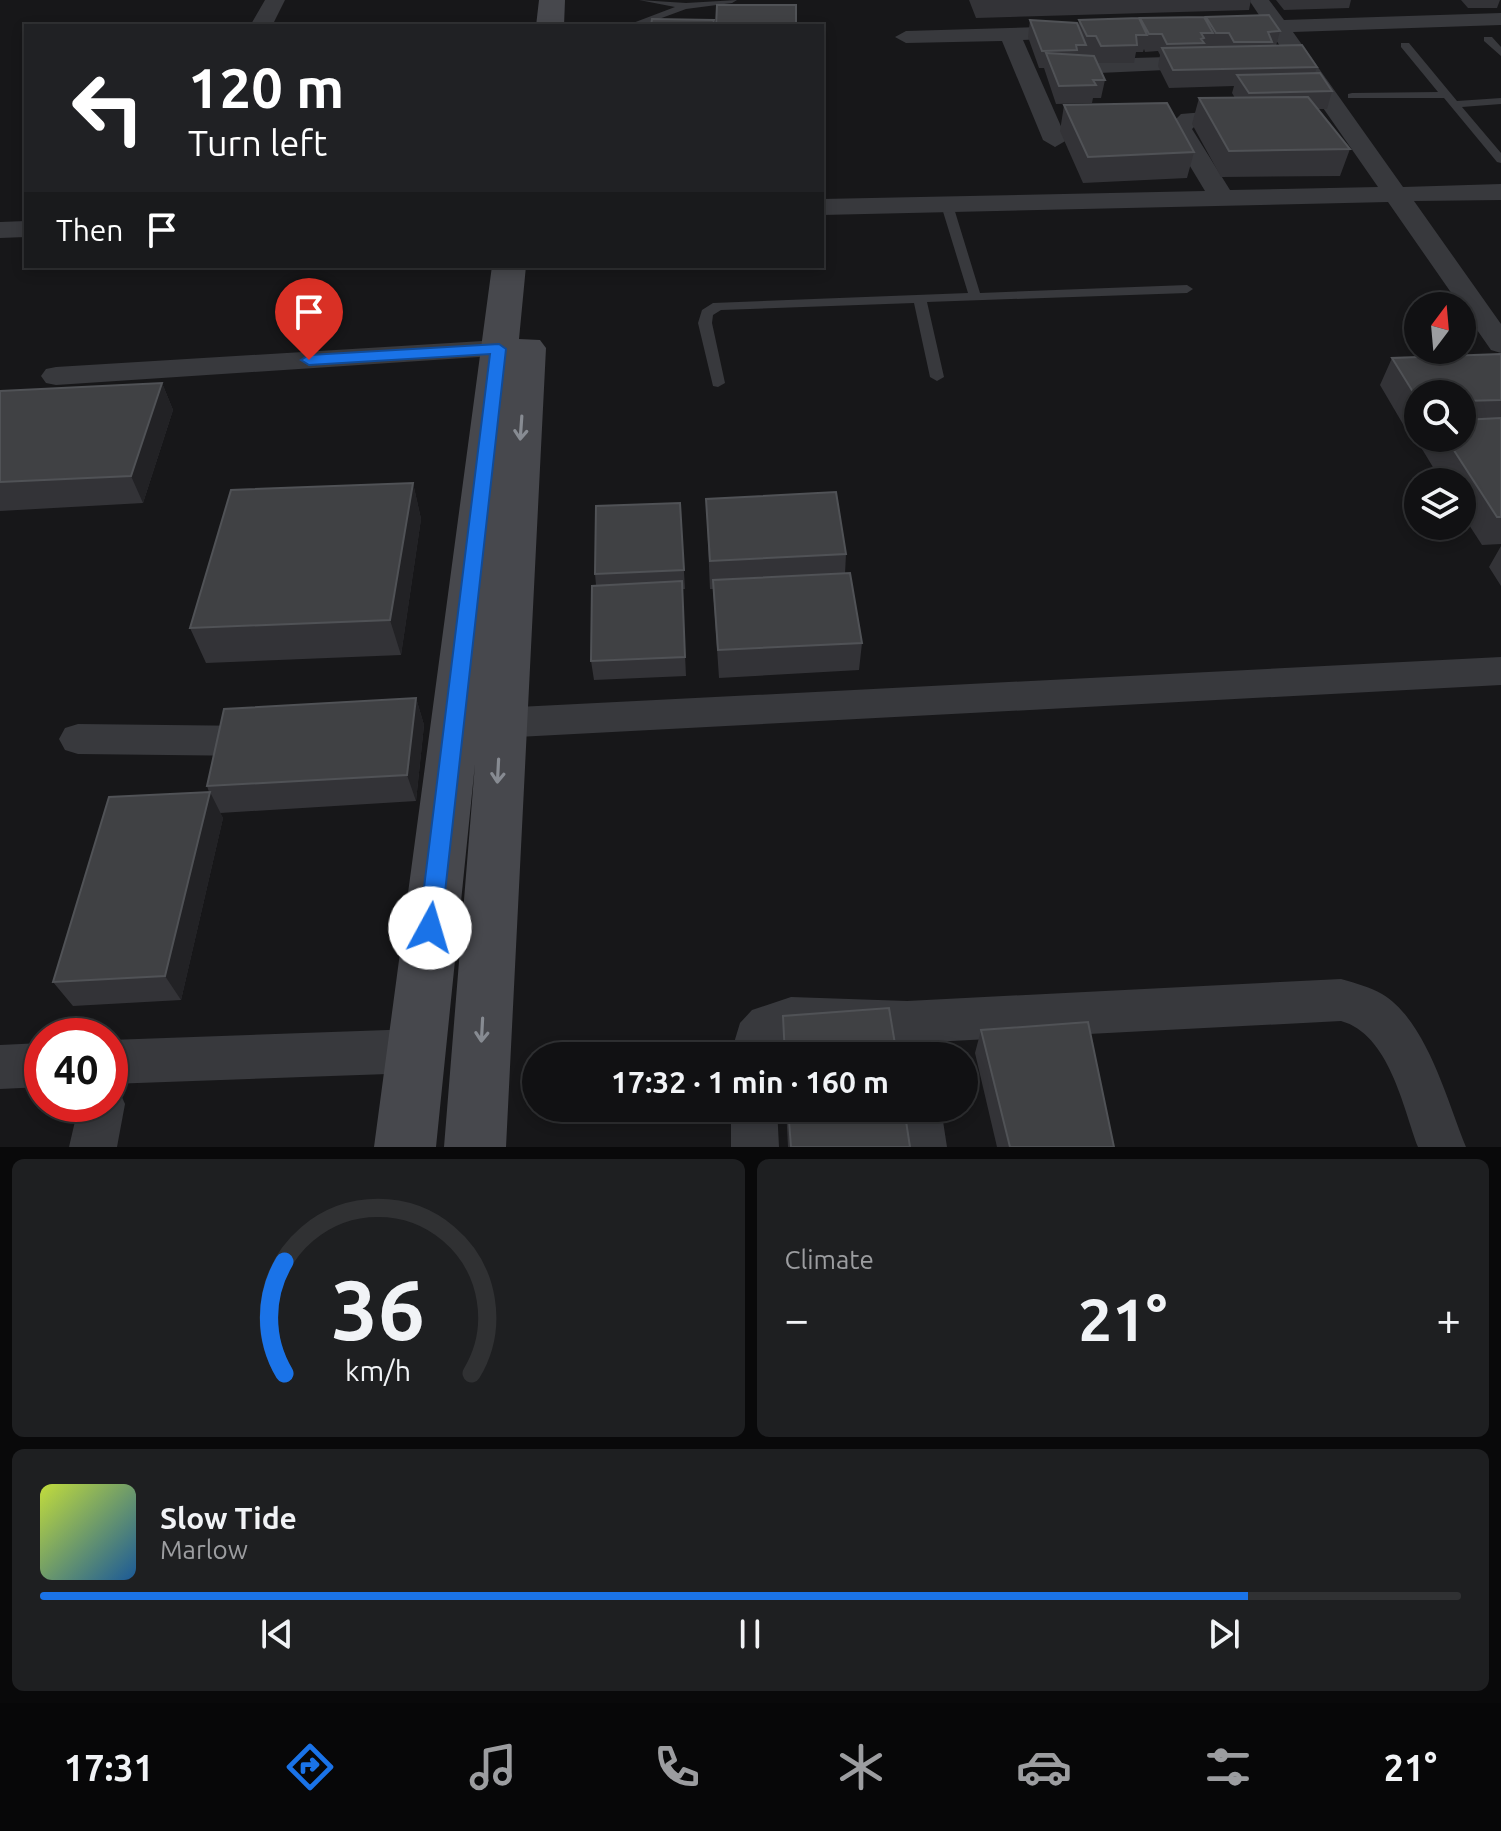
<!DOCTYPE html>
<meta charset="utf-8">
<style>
:root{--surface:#111113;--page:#1e1f21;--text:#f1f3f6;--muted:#9c9da0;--line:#303133;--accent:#1a73e8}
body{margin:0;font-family:Ubuntu,sans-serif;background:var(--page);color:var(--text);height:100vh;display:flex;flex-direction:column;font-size:30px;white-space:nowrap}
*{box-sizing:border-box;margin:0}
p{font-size:26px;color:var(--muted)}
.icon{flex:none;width:44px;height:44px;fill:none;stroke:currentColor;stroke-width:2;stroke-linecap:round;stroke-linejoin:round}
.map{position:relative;height:1147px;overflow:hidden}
.sheet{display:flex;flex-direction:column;gap:12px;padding:12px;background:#09090a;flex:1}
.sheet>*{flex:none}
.banner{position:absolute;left:24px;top:24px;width:800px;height:244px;border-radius:0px;box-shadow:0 4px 12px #0003,0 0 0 2px var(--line);background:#202124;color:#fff;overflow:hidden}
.needle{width:52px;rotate:16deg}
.buttons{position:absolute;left:1404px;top:292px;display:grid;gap:16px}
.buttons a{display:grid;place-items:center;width:72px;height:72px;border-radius:50%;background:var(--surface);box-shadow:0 4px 12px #0003,0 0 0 2px var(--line);font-size:40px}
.speed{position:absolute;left:24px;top:1018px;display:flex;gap:16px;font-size:40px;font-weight:700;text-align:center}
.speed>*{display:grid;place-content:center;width:104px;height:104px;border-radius:50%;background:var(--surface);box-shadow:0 4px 12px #0003,0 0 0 2px var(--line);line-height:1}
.speed .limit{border:12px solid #d22;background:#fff;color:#111}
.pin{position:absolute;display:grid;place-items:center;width:68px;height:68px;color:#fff;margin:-82px -34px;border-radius:50% 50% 50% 0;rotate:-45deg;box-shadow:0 0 8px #0007}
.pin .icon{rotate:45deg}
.me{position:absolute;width:88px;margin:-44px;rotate:6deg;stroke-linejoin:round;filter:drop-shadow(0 0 6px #0008)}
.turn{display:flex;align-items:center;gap:28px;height:168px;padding:0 32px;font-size:36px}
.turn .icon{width:104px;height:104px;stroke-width:2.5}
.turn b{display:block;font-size:56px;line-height:68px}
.then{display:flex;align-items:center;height:76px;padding:0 32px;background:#0003;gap:16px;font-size:30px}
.big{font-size:60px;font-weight:700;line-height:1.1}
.sheet .widget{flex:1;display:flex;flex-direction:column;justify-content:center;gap:12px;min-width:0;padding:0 28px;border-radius:12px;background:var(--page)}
.sheet .dial{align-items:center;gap:0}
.dial svg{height:208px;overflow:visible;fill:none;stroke:var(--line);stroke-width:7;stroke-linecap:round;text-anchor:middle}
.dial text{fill:var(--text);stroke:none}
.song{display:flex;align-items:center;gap:24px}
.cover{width:96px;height:96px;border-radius:12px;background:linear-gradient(135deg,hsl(70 70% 55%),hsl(210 70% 35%))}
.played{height:8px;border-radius:4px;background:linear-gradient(90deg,var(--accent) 85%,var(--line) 85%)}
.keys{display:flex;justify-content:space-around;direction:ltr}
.heat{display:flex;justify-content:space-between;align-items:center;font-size:44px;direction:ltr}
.sheet .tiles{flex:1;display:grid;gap:12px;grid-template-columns:1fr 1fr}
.widget:last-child{grid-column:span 2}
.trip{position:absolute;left:522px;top:1042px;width:456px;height:80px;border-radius:40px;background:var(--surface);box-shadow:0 4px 12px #0003,0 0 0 2px var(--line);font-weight:700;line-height:80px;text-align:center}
.tabs{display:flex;height:128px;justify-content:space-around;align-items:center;background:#070708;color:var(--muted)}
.tabs .icon{width:56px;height:56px}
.tabs .on{color:var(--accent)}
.tabs b{font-size:36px;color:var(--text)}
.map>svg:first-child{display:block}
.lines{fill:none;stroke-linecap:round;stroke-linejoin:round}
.lane{fill:#38393d;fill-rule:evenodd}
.street{fill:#38393d;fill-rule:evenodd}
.secondary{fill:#47484d;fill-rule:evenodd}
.wall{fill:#333337}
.shaded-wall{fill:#222225}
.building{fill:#404144;stroke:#505256;stroke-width:2}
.oneway{stroke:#878b92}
.route{fill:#1a73e8;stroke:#114b97;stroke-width:2}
</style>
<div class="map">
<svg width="1501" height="1147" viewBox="0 0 1501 1147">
<rect width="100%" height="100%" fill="#171719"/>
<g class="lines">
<path class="lane" d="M 639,0 L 686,3 L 737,0 L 732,3 L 686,9 L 640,26 L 625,26 L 675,7 Z
M 1484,37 L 1492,37 L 1501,47 L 1501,56 L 1484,41 Z
M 1401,43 L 1409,43 L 1457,101 L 1501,98 L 1501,104 L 1462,107 L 1501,153 L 1501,163 L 1497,162 L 1444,98 L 1348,98 L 1348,94 L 1352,93 L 1438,92 L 1401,47 Z
M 947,201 L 953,205 L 980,293 L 1187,285 L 1193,289 L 1187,293 L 927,302 L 944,377 L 937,381 L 930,377 L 914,303 L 721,310 L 713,315 L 712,323 L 725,383 L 718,387 L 713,386 L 698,323 L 702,310 L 713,303 L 968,293 L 941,205 Z"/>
<path class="street" d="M 265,0 L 285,0 L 272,26 L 250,26 Z
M 1249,0 L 1269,0 L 1284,20 L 1501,13 L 1501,25 L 1293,32 L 1403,187 L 1501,184 L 1501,200 L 1414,201 L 1501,324 L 1501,353 L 1491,350 L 1388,202 L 822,215 L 822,199 L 1205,191 L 1167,128 L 1181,114 L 1240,109 L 1252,116 L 1248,121 L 1195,126 L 1192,129 L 1230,190 L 1378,187 L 1271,33 L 1223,33 L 1220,28 L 1223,23 L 1263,21 Z
M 1074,26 L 1085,32 L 1082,37 L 1023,40 L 1067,140 L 1055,147 L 1043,140 L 1002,41 L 906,43 L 895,37 L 906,31 Z
M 1202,56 L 1213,63 L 1210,68 L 1099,73 L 1088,66 L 1099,59 Z
M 26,221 L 26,237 L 0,238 L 0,222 Z
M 499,340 L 509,343 L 513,349 L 509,355 L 56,385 L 46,383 L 41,376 L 46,369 L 56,367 Z
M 1501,657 L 1501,685 L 481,739 L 468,735 L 462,724 L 468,713 L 481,709 Z
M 78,724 L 262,726 L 275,730 L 281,741 L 275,752 L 262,756 L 78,754 L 65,750 L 59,739 L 65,728 Z
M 1341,979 C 1355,983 1370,987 1382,994 C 1427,1021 1447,1101 1466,1147 L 1418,1147 C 1403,1107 1389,1034 1341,1021 L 932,1042 L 934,1056 L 888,1056 L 887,1042 L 791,1039 L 782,1042 L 776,1056 L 730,1056 L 740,1023 L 752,1010 L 791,997 L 907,1001 Z
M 416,1029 L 432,1036 L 439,1051 L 432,1066 L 416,1073 L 110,1084 L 110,1040 Z
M 42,1043 L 42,1087 L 0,1089 L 0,1045 Z
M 110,1084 L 118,1088 L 125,1104 L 117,1147 L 69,1147 L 79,1104 L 110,1104 Z
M 731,1108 L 777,1108 L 779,1147 L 731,1147 Z
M 895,1108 L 941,1108 L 947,1147 L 899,1147 Z"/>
<path class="secondary" d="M 539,0 L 565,0 L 564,26 L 536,26 Z
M 492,266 L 526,266 L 519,339 L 540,340 L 546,348 L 506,1147 L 444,1147 L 475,764 L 436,1147 L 374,1147 Z"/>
</g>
<path class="wall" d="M 969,0 L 1251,0 L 1249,10 L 976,18 Z
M 1276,0 L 1351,0 L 1349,8 L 1284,10 Z
M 1461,0 L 1500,0 L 1497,8 L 1468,8 Z
M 1206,17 L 1280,31 L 1276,46 L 1317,67 L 1315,73 L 1332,91 L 1327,109 L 1318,109 L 1350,149 L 1340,176 L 1221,177 L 1192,124 L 1199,98 L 1235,98 L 1232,93 L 1234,86 L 1169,88 L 1158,66 L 1160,55 L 1158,51 L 1145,52 L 1144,49 L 1143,52 L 1136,52 L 1134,63 L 1098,63 L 1105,80 L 1101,98 L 1093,98 L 1092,103 L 1056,104 L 1044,68 L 1039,68 L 1028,37 L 1030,20 L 1078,26 L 1079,20 L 1140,20 L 1140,18 L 1205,20 Z
M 1064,105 L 1194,152 L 1187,178 L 1083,183 L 1060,131 Z
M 1501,354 L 1501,544 L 1482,545 L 1462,514 L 1462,482 L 1442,482 L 1422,449 L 1427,438 L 1462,438 L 1462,394 L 1418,394 L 1418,430 L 1407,431 L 1380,385 L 1392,358 Z
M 162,383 L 173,410 L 143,503 L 0,511 L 0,391 Z
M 413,483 L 421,519 L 401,655 L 206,663 L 190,628 Z
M 706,499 L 846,554 L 845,574 L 862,643 L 859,670 L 719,678 L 713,589 L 710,589 Z
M 680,503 L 685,589 L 682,589 L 686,676 L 594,680 L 591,661 L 596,585 L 595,574 Z
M 1501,546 L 1501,586 L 1489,567 Z
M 416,698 L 424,725 L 416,801 L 220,813 L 223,818 L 181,1000 L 73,1006 L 53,982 L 209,792 L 207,786 Z
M 783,1016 L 897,1056 L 783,1056 Z
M 981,1030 L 1114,1147 L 997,1147 L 975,1053 Z
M 786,1108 L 904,1108 L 910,1147 L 788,1147 Z"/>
<path class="shaded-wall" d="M 162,383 L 173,410 L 143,503 L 131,476 Z
M 413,483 L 421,519 L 401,655 L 390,620 Z
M 416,698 L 424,725 L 416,801 L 407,775 Z
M 210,792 L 223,818 L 181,1000 L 165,976 Z"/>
<path class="building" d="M 717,5 L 796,5 L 796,26 L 716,26 Z
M 1269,15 L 1280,31 L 1268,32 L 1272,42 L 1234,42 L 1229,33 L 1216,33 L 1206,17 Z
M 1204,17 L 1213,33 L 1201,33 L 1204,38 L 1201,39 L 1204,43 L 1167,44 L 1162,34 L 1149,34 L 1140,18 Z
M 1139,18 L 1147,35 L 1136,35 L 1137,45 L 1101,46 L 1096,36 L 1087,36 L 1079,20 Z
M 652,19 L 714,20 L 713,26 L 651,26 Z
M 1030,20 L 1077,23 L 1086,45 L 1076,45 L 1077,50 L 1042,51 Z
M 1302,45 L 1317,67 L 1173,70 L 1162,48 Z
M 1046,53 L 1094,56 L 1105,80 L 1093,80 L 1096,85 L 1059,86 Z
M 1320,73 L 1332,91 L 1249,93 L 1237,75 Z
M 1308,97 L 1350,149 L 1229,151 L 1199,98 Z
M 1167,103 L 1194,152 L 1088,157 L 1064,105 Z
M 1501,354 L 1501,400 L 1462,401 L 1462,394 L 1418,394 L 1418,400 L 1392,358 Z
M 162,383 L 131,476 L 0,482 L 0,391 Z
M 1501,418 L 1501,517 L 1497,517 L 1446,438 L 1462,438 L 1462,420 Z
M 413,483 L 390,620 L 190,628 L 231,490 Z
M 836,492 L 846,554 L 710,561 L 706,499 Z
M 680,503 L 684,570 L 595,574 L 596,506 Z
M 850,573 L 862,643 L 718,650 L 713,580 Z
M 682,581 L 685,657 L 591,661 L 592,586 Z
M 416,698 L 407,775 L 207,786 L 224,709 Z
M 210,792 L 165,976 L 53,982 L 109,797 Z
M 889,1008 L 897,1056 L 785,1056 L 783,1016 Z
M 1088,1022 L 1114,1147 L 1010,1147 L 981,1030 Z
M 788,1108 L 904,1108 L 910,1147 L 791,1147 Z"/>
<defs><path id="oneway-shaft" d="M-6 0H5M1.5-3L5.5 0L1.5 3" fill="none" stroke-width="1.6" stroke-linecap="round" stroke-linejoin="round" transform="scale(2)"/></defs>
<g class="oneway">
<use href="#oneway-shaft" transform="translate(521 428) rotate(94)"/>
<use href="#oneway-shaft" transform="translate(498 771) rotate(93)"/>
<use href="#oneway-shaft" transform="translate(482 1030) rotate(93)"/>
</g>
<path class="route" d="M 499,344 L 506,349 L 441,928 L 438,935 L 430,938 L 422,935 L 419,928 L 490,354 L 309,365 L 301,360 L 309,355 Z"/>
</svg>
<div class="buttons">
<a><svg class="needle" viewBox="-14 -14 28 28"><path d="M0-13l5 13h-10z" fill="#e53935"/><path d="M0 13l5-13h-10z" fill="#9c9da0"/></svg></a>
<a><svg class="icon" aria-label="search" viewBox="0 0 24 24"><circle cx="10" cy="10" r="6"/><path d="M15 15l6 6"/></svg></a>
<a><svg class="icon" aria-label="layers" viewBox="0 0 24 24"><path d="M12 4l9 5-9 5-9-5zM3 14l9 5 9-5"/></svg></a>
</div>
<div class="speed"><div class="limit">40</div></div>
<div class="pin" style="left:309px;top:360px;background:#d93025"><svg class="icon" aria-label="arrive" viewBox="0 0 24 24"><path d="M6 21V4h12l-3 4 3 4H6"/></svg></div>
<svg class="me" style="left:430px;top:928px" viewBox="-20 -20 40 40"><circle r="19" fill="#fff"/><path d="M0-13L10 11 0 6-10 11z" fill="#1a73e8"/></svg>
<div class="trip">17:32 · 1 min · 160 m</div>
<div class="banner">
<div class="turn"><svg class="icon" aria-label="left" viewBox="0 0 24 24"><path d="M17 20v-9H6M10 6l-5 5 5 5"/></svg><div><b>120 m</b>Turn left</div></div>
<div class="then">Then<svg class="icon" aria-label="arrive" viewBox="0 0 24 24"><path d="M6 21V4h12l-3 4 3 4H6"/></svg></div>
</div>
</div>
<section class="sheet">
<div class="tiles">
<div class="widget dial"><svg viewBox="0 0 100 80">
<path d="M14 69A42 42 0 1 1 86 69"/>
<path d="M14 69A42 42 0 0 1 14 26" stroke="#1a73e8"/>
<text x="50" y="56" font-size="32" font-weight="700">36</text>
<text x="50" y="72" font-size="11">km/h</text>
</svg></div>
<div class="widget"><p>Climate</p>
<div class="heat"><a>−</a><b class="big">21°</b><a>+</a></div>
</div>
<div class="widget">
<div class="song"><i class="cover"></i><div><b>Slow Tide</b><p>Marlow</p></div></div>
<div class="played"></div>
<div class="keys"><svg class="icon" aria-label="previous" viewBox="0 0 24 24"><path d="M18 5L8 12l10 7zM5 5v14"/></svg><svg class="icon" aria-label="pause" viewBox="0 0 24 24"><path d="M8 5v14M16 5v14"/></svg><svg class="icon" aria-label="next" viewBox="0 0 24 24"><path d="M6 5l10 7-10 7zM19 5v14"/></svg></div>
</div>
</div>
</section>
<nav class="tabs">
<b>17:31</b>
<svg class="icon on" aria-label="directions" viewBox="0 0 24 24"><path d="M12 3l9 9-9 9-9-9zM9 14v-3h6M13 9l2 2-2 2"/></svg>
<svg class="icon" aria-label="music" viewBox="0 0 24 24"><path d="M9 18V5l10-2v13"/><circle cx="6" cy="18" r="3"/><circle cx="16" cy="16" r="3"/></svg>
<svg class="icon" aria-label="phone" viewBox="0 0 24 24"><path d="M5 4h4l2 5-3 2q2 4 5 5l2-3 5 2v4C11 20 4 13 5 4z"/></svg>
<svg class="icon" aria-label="climate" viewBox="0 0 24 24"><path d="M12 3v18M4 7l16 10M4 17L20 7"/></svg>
<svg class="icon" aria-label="car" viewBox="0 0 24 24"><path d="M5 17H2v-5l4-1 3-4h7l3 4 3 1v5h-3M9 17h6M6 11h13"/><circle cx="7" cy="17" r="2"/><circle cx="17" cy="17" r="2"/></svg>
<svg class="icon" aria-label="filters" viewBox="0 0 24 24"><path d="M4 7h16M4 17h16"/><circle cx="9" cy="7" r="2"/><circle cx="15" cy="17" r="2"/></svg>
<b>21°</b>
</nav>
